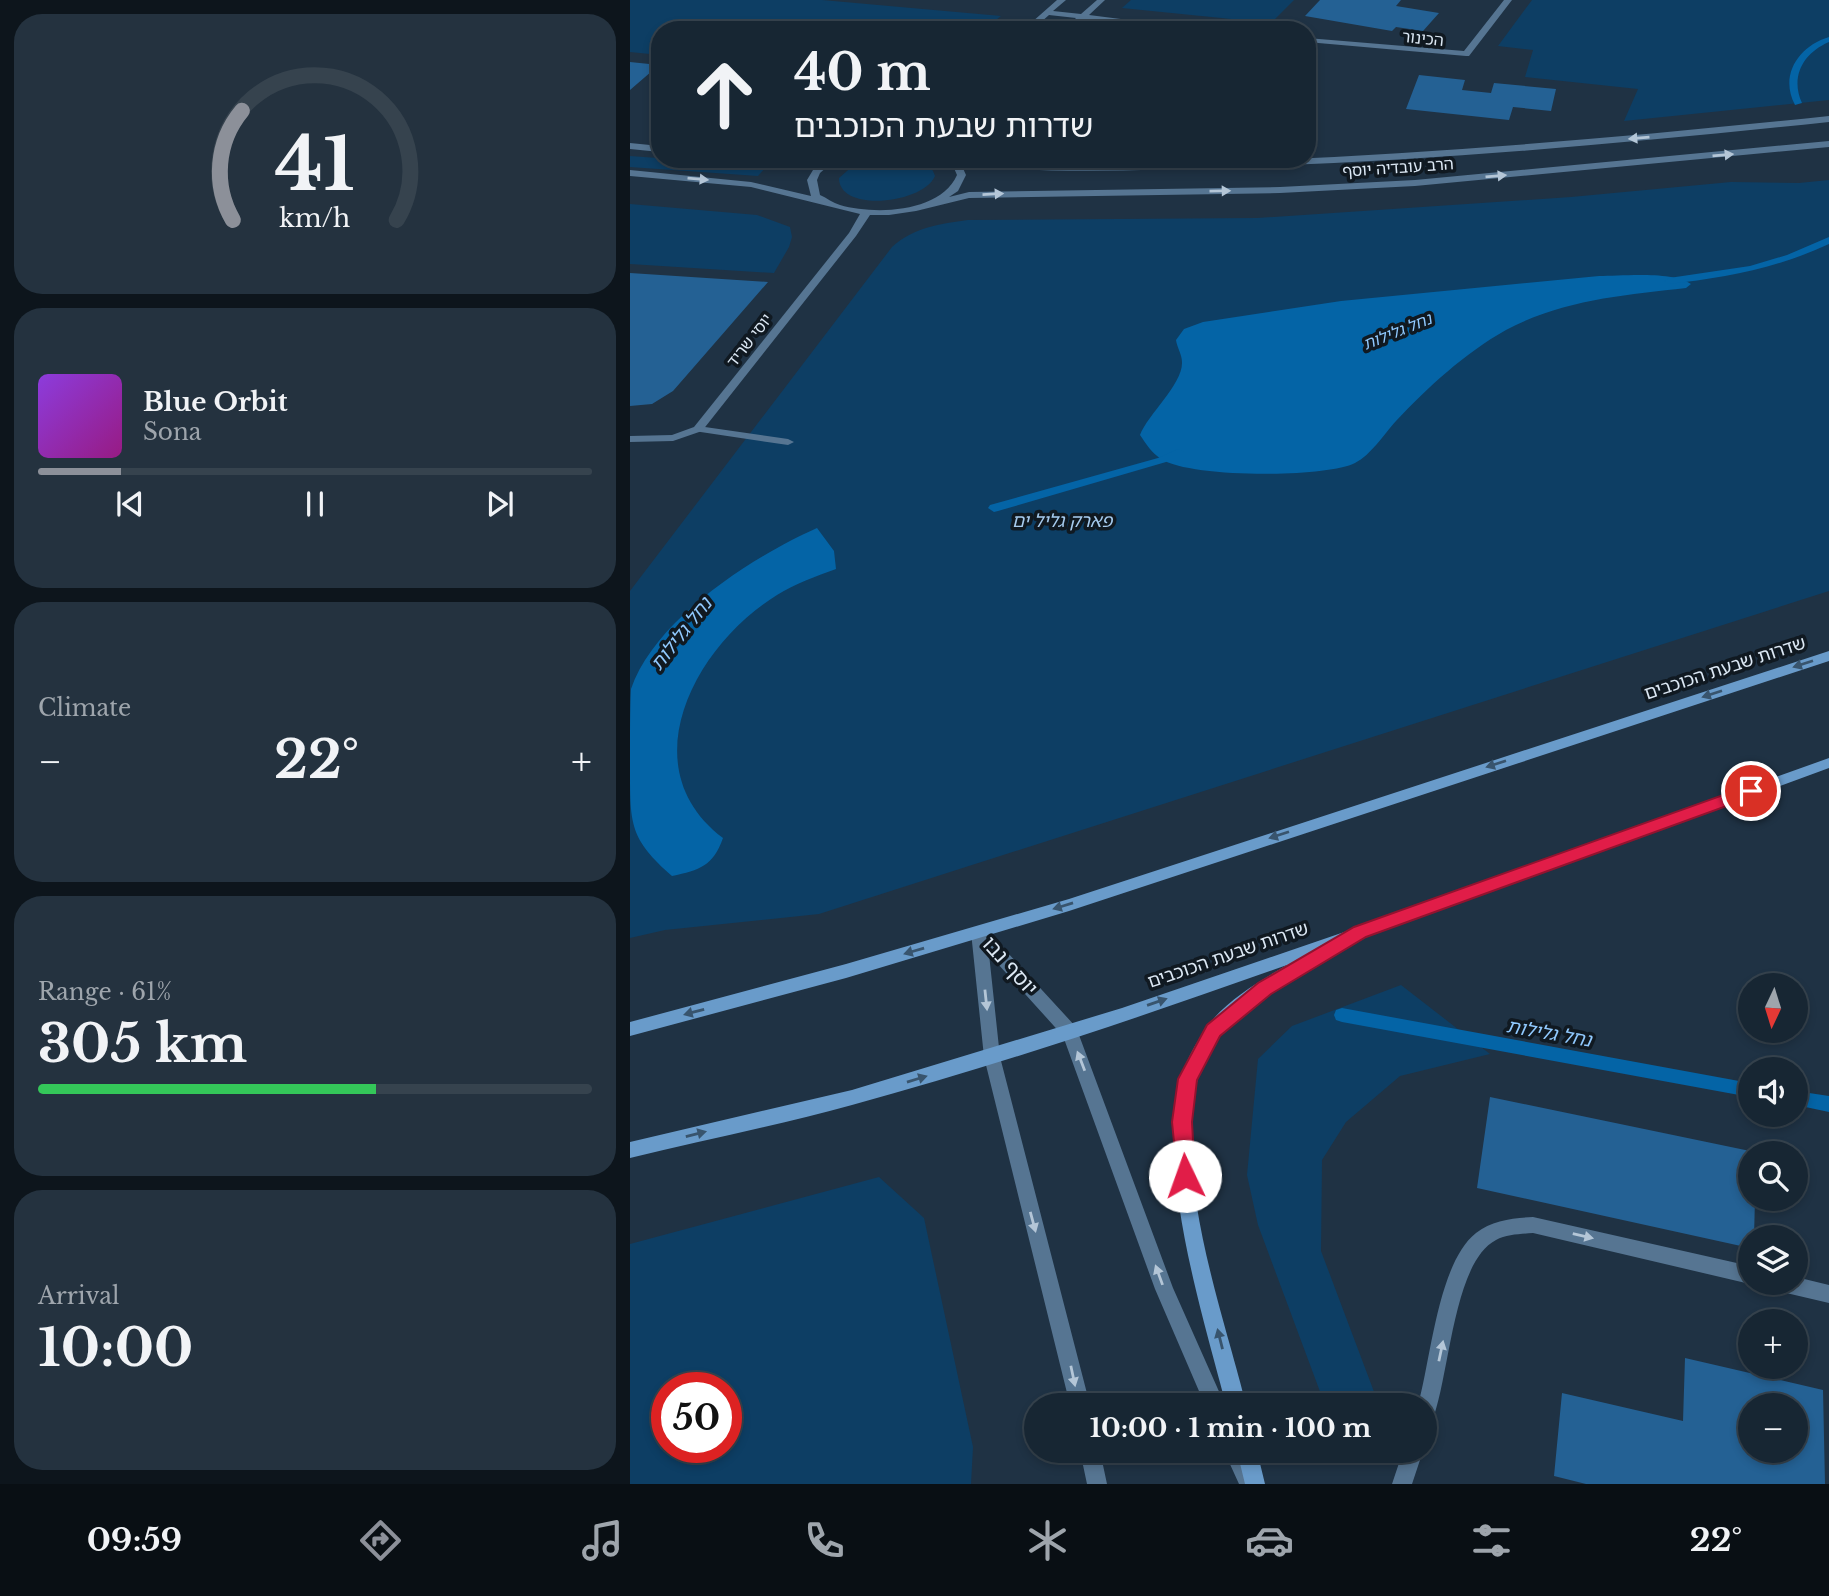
<!DOCTYPE html>
<meta charset="utf-8">
<style>
:root{--surface:#172633;--page:#24323f;--text:#f1f3f6;--muted:#9ea5ac;--line:#36434e;--accent:#8c9099}
body{margin:0;font-family:"Libre Baskerville","Noto Sans Hebrew",serif;background:var(--page);color:var(--text);height:100vh;display:flex;flex-direction:column;font-size:26px;white-space:nowrap}
*{box-sizing:border-box;margin:0}
p{font-size:23px;color:var(--muted)}
.icon{flex:none;width:38px;height:38px;fill:none;stroke:currentColor;stroke-width:2;stroke-linecap:round;stroke-linejoin:round}
.map{position:relative;flex:1;overflow:hidden}
.side{display:flex;flex-direction:column;gap:14px;padding:14px;background:#0d151c;width:630px}
.side>*{flex:none}
.guide{position:absolute;left:21px;top:21px;width:665px;height:147px;border-radius:28px;box-shadow:0 4px 10px #0003,0 0 0 2px var(--line);background:#172633;color:var(--text);overflow:hidden}
.needle{width:46px;rotate:184deg}
.tools{position:absolute;left:1108px;top:973px;display:grid;gap:14px}
.tools a{display:grid;place-items:center;width:70px;height:70px;border-radius:50%;background:var(--surface);box-shadow:0 4px 10px #0003,0 0 0 2px var(--line);font-size:35px}
.speed{position:absolute;left:21px;top:1372px;display:flex;gap:14px;font-size:35px;font-weight:700;text-align:center}
.speed>*{display:grid;place-content:center;width:91px;height:91px;border-radius:50%;background:var(--surface);box-shadow:0 4px 10px #0003,0 0 0 2px var(--line);line-height:1}
.speed .limit{border:10px solid #d22;background:#fff;color:#111}
.pin{position:absolute;display:grid;place-items:center;width:60px;height:60px;color:#fff;margin:-30px;border:4px solid #fff;border-radius:50%;box-shadow:0 2px 7px #0007}
.me{position:absolute;width:77px;margin:-38px;rotate:357deg;stroke-linejoin:round;filter:drop-shadow(0 0 5px #0008)}
.turn{display:flex;align-items:center;gap:24px;height:147px;padding:0 28px;font-size:32px}
.turn .icon{width:91px;height:91px;stroke-width:2.5}
.turn b{display:block;font-size:49px;line-height:60px}
.big{font-size:52px;font-weight:700;line-height:1.1}
.side .card{flex:1;display:flex;flex-direction:column;justify-content:center;gap:10px;min-width:0;padding:0 24px;border-radius:28px;background:var(--page)}
.side .dial{align-items:center;gap:0}
.dial svg{height:182px;overflow:visible;fill:none;stroke:var(--line);stroke-width:7;stroke-linecap:round;text-anchor:middle}
.dial text{fill:var(--text);stroke:none}
.song{display:flex;align-items:center;gap:21px}
.cover{width:84px;height:84px;border-radius:10px;background:linear-gradient(135deg,hsl(270 70% 55%),hsl(310 70% 35%))}
.played{height:7px;border-radius:4px;background:linear-gradient(90deg,var(--accent) 15%,var(--line) 15%)}
.keys{display:flex;justify-content:space-around;direction:ltr}
.heat{display:flex;justify-content:space-between;align-items:center;font-size:38px;direction:ltr}
.charge{height:10px;border-radius:5px;background:linear-gradient(90deg,#34c759 61%,var(--line) 0)}
.trip{position:absolute;left:394px;top:1393px;width:413px;height:70px;border-radius:35px;background:var(--surface);box-shadow:0 4px 10px #0003,0 0 0 2px var(--line);font-weight:700;line-height:70px;text-align:center}
.menu{display:flex;height:112px;justify-content:space-around;align-items:center;background:#090f14;color:var(--muted)}
.menu .icon{width:49px;height:49px}
.menu .selected{color:var(--accent)}
.menu b{font-size:32px;color:var(--text)}
main{display:flex;flex:1;min-height:0}
.map>svg:first-child{display:block}
.green{fill:#0d3e64;fill-rule:evenodd}
.water{fill:#0464a6}
.lines{fill:none;stroke-linecap:round;stroke-linejoin:round}
.stream{fill:#0464a6;fill-rule:evenodd}
.building{fill:#246194;fill-rule:evenodd}
.service{fill:#567592;fill-rule:evenodd}
.minor{fill:#567592;fill-rule:evenodd}
.secondary{fill:#699bca;fill-rule:evenodd}
.oneway{fill:#b4c6d7}
.oneway2{fill:#38546d}
.route{fill:#e11d48;stroke:#92132f;stroke-width:2}
.labels{text-anchor:middle;dominant-baseline:central;stroke-width:7;stroke-linejoin:round;paint-order:stroke}
.far-street-label{font-size:16px;fill:#dce8f4;stroke:#101921}
.far-water-label{font-size:16px;font-style:italic;fill:#90c9fe;stroke:#101921}
.park-label{font-size:18px;font-style:italic;fill:#a6cbee;stroke:#101921}
.street-label{font-size:18px;fill:#dce8f4;stroke:#101921}
.water-label{font-size:19px;font-style:italic;fill:#90c9fe;stroke:#101921}
.near-street-label{font-size:21px;fill:#dce8f4;stroke:#101921}
</style>
<main>
<section class="side">
<div class="card dial"><svg viewBox="0 0 100 80">
<path d="M14 69A42 42 0 1 1 86 69"/>
<path d="M14 69A42 42 0 0 1 18 21" stroke="#8c9099"/>
<text x="50" y="56" font-size="32" font-weight="700">41</text>
<text x="50" y="72" font-size="11">km/h</text>
</svg></div>
<div class="card">
<div class="song"><i class="cover"></i><div><b>Blue Orbit</b><p>Sona</p></div></div>
<div class="played"></div>
<div class="keys"><svg class="icon" aria-label="previous" viewBox="0 0 24 24"><path d="M18 5L8 12l10 7zM5 5v14"/></svg><svg class="icon" aria-label="pause" viewBox="0 0 24 24"><path d="M8 5v14M16 5v14"/></svg><svg class="icon" aria-label="next" viewBox="0 0 24 24"><path d="M6 5l10 7-10 7zM19 5v14"/></svg></div>
</div>
<div class="card"><p>Climate</p>
<div class="heat"><a>−</a><b class="big">22°</b><a>+</a></div>
</div>
<div class="card"><p>Range · 61%</p><b class="big">305 km</b><div class="charge"></div></div>
<div class="card"><p>Arrival</p><b class="big">10:00</b></div>
</section>
<div class="map">
<svg width="1199" height="1484" viewBox="0 0 1199 1484">
<rect width="100%" height="100%" fill="#1f3244"/>
<path class="green" d="M 0,0 L 192,0 L 371,16 L 353,30 L 30,30 L 30,55 L 0,52 Z
M 501,0 L 664,0 L 641,23 L 492,8 Z
M 902,0 L 1199,0 L 1199,100 L 994,121 L 1008,89 L 895,77 L 903,50 L 868,46 Z
M 0,156 L 137,166 L 128,176 L 0,167 Z
M 238,159 C 258,159 298,151 305,176 C 293,204 209,213 209,178 L 225,164 Z
M 1199,180 L 1199,591 L 189,914 L 35,930 L 0,938 L 0,591 L 262,247 C 284,227 310,224 338,220 L 627,218 L 941,197 L 1101,182 L 1169,183 Z
M 0,204 L 127,215 L 160,227 L 162,237 L 159,247 L 144,273 L 0,264 Z
M 771,985 L 860,1054 L 770,1076 L 716,1122 L 692,1160 L 691,1251 L 749,1405 L 695,1405 L 628,1225 L 617,1175 L 628,1059 L 662,1026 Z
M 249,1177 L 294,1218 L 343,1447 L 341,1484 L 0,1484 L 0,1244 ZM 37,1388 L 96,1388 L 96,1447 L 37,1447 Z"/>
<path class="water" d="M 969,276 C 992,276 1043,271 1061,284 L 1056,288 C 994,295 932,300 876,330 C 835,353 798,387 766,421 C 754,434 741,455 725,463 C 695,478 560,478 531,459 C 522,453 516,444 510,435 C 518,414 553,384 552,362 C 552,355 547,347 546,340 L 554,329 L 573,322 L 711,301 Z
M 187,528 L 204,551 L 206,569 C 186,576 165,584 147,595 C 64,646 0,768 93,838 C 83,866 70,870 42,876 C 0,839 0,825 0,769 C 0,748 0,708 1,689 C 25,619 122,557 187,528 Z"/>
<g class="lines">
<path class="stream" d="M 1199,37 L 1199,42 C 1173,53 1160,77 1172,103 L 1165,105 C 1149,75 1169,46 1199,37 Z
M 1199,237 L 1199,244 C 1148,268 1094,278 1039,284 L 1034,281 L 1039,278 L 1120,266 L 1157,255 Z
M 548,449 L 554,452 L 552,454 L 536,462 L 368,511 L 364,512 L 358,508 L 360,505 L 528,458 Z
M 712,1008 L 1120,1083 L 1120,1097 L 712,1022 L 706,1020 L 704,1015 L 706,1010 Z
M 1166,1091 L 1199,1096 L 1199,1112 L 1166,1105 Z"/>
</g>
<path class="building" d="M 690,0 L 771,0 L 766,6 L 809,13 L 793,31 L 766,27 L 762,31 L 675,16 Z
M 0,62 L 29,65 L 0,90 Z
M 789,75 L 835,80 L 832,90 L 861,93 L 864,83 L 926,89 L 921,111 L 883,107 L 879,120 L 776,109 Z
M 0,273 L 138,282 L 43,391 L 22,404 L 0,406 Z
M 860,1097 L 1120,1151 L 1120,1199 L 1125,1199 L 1124,1237 L 1120,1237 L 1120,1248 L 847,1188 Z
M 1055,1358 L 1193,1390 L 1195,1484 L 956,1484 L 924,1476 L 932,1393 L 1053,1421 ZM 1120,1405 L 1166,1405 L 1166,1451 L 1120,1451 Z"/>
<g class="lines">
<path class="service" d="M 68,426 L 158,439 L 164,442 L 158,445 L 64,431 L 62,429 Z
M 903,1217 L 1120,1266 L 1120,1283 L 1123,1283 L 1120,1284 L 903,1233 C 891,1234 877,1234 866,1240 C 822,1263 820,1379 801,1424 L 794,1427 L 794,1405 L 788,1405 C 801,1359 808,1263 846,1233 C 862,1220 884,1218 903,1217 Z
M 1166,1277 L 1199,1285 L 1199,1303 L 1152,1292 L 1145,1289 L 1143,1283 L 1166,1283 Z
M 773,1451 L 793,1451 L 782,1484 L 762,1484 Z"/>
<path class="minor" d="M 427,0 L 436,0 L 423,11 L 451,14 L 467,0 L 475,0 L 459,15 L 578,30 L 550,30 L 454,19 L 443,30 L 434,30 L 446,18 L 419,15 L 402,30 L 393,30 Z
M 874,0 L 882,0 L 839,56 L 836,56 L 677,42 L 677,38 L 834,51 Z
M 1199,116 L 1199,122 C 1000,143 801,161 601,167 C 511,170 421,175 331,164 L 336,175 L 328,191 L 319,197 L 339,192 L 650,187 L 785,180 L 1199,141 L 1199,147 L 785,186 L 650,193 L 339,198 L 286,211 L 259,215 L 240,215 L 226,236 L 72,431 L 43,441 L 0,442 L 0,436 L 42,435 L 64,427 L 219,233 L 230,214 L 121,187 L 0,176 L 0,170 L 121,182 L 181,196 L 177,180 L 183,170 L 194,161 L 138,162 L 134,159 L 206,159 L 190,173 L 187,180 L 190,195 C 197,198 203,203 210,205 C 245,215 310,213 327,175 L 320,159 C 366,159 411,166 457,165 C 706,162 952,142 1199,116 Z
M 0,143 L 30,146 L 30,152 L 0,149 Z
M 349,926 L 355,928 L 446,1027 L 543,1288 L 595,1405 L 575,1405 L 525,1289 L 433,1036 L 359,954 L 370,1057 L 460,1405 L 440,1405 L 354,1057 L 341,932 L 343,928 Z
M 450,1451 L 470,1451 L 477,1484 L 457,1484 Z
M 594,1451 L 614,1451 L 629,1484 L 609,1484 Z"/>
<path class="secondary" d="M 1199,651 L 1199,661 L 439,911 L 216,978 L 0,1036 L 0,1022 L 216,964 L 439,899 Z
M 1199,758 L 1199,768 L 704,949 L 703,955 C 665,977 618,999 590,1034 C 521,1122 593,1308 616,1405 L 596,1405 C 573,1315 520,1152 556,1064 C 561,1052 569,1038 577,1027 C 596,1000 630,981 657,965 C 514,1016 369,1065 222,1105 C 149,1125 74,1140 0,1158 L 0,1142 L 222,1090 L 492,1008 L 723,929 Z
M 607,1451 L 627,1451 L 635,1484 L 615,1484 Z"/>
</g>
<defs><path id="oneway-solid" d="M-6-.8H1V-3.2L6.5 0L1 3.2V.8H-6Z" transform="scale(1.75)"/></defs>
<g class="oneway">
<use href="#oneway-solid" transform="translate(1009 138) rotate(175)"/>
<use href="#oneway-solid" transform="translate(1093 155) rotate(-5)"/>
<use href="#oneway-solid" transform="translate(866 176) rotate(-5)"/>
<use href="#oneway-solid" transform="translate(68 179) rotate(5)"/>
<use href="#oneway-solid" transform="translate(590 191) rotate(-1)"/>
<use href="#oneway-solid" transform="translate(363 194) rotate(-3)"/>
<use href="#oneway-solid" transform="translate(356 1000) rotate(84)"/>
<use href="#oneway-solid" transform="translate(451 1061) rotate(-111)"/>
<use href="#oneway-solid" transform="translate(403 1222) rotate(75)"/>
<use href="#oneway-solid" transform="translate(953 1236) rotate(13)"/>
<use href="#oneway-solid" transform="translate(529 1275) rotate(-110)"/>
<use href="#oneway-solid" transform="translate(811 1351) rotate(-78)"/>
<use href="#oneway-solid" transform="translate(443 1376) rotate(78)"/>
</g>
<g class="oneway2">
<use href="#oneway-solid" transform="translate(1173 664) rotate(162)"/>
<use href="#oneway-solid" transform="translate(1082 694) rotate(162)"/>
<use href="#oneway-solid" transform="translate(866 764) rotate(162)"/>
<use href="#oneway-solid" transform="translate(649 835) rotate(162)"/>
<use href="#oneway-solid" transform="translate(433 906) rotate(163)"/>
<use href="#oneway-solid" transform="translate(284 951) rotate(164)"/>
<use href="#oneway-solid" transform="translate(527 1002) rotate(-19)"/>
<use href="#oneway-solid" transform="translate(64 1012) rotate(165)"/>
<use href="#oneway-solid" transform="translate(287 1079) rotate(-17)"/>
<use href="#oneway-solid" transform="translate(66 1134) rotate(-14)"/>
<use href="#oneway-solid" transform="translate(590 1339) rotate(-104)"/>
</g>
<path class="route" d="M 1121,785 L 1129,791 L 1127,795 L 736,937 L 641,994 L 590,1036 L 567,1080 L 562,1122 L 565,1176 L 562,1182 L 555,1185 L 548,1182 L 542,1122 L 548,1079 L 577,1025 L 628,983 L 724,927 Z"/>
<g class="labels">
<g class="far-street-label">
<text transform="translate(793 38) rotate(6)">הכינור</text>
<text transform="translate(768 167) rotate(-4)">הרב עובדיה יוסף</text>
<text transform="translate(119 340) rotate(-52)">יוסי שריד</text>
</g>
<g class="far-water-label">
<text transform="translate(767 331) rotate(-22)">נחל גלילות</text>
</g>
<g class="park-label">
<text x="432" y="521">פארק גליל ים</text>
</g>
<g class="street-label">
<text transform="translate(1095 668) rotate(-18)">שדרות שבעת הכוכבים</text>
<text transform="translate(598 955) rotate(-19)">שדרות שבעת הכוכבים</text>
</g>
<g class="water-label">
<text transform="translate(51 634) rotate(-52)">נחל גלילות</text>
<text transform="translate(919 1033) rotate(10)">נחל גלילות</text>
</g>
<g class="near-street-label">
<text transform="translate(380 966) rotate(48)">יוסף נבו</text>
</g>
</g>
</svg>
<div class="tools">
<a><svg class="needle" viewBox="-14 -14 28 28"><path d="M0-13l5 13h-10z" fill="#e53935"/><path d="M0 13l5-13h-10z" fill="#9ea5ac"/></svg></a>
<a><svg class="icon" aria-label="sound" viewBox="0 0 24 24"><path d="M4 9h4l5-4v14l-5-4H4zM17 9q2 3 0 6"/></svg></a>
<a><svg class="icon" aria-label="search" viewBox="0 0 24 24"><circle cx="10" cy="10" r="6"/><path d="M15 15l6 6"/></svg></a>
<a><svg class="icon" aria-label="layers" viewBox="0 0 24 24"><path d="M12 4l9 5-9 5-9-5zM3 14l9 5 9-5"/></svg></a>
<a>+</a>
<a>−</a>
</div>
<div class="speed"><div class="limit">50</div></div>
<div class="pin" style="left:1121px;top:791px;background:#d93025"><svg class="icon" aria-label="arrive" viewBox="0 0 24 24"><path d="M6 21V4h12l-3 4 3 4H6"/></svg></div>
<svg class="me" style="left:555px;top:1176px" viewBox="-20 -20 40 40"><circle r="19" fill="#fff"/><path d="M0-13L10 11 0 6-10 11z" fill="#e11d48"/></svg>
<div class="trip">10:00 · 1 min · 100 m</div>
<div class="guide">
<div class="turn"><svg class="icon" aria-label="ahead" viewBox="0 0 24 24"><path d="M12 20V5M6 11l6-6 6 6"/></svg><div><b>40 m</b>שדרות שבעת הכוכבים</div></div>
</div>
</div>
</main>
<nav class="menu">
<b>09:59</b>
<svg class="icon selected" aria-label="directions" viewBox="0 0 24 24"><path d="M12 3l9 9-9 9-9-9zM9 14v-3h6M13 9l2 2-2 2"/></svg>
<svg class="icon" aria-label="music" viewBox="0 0 24 24"><path d="M9 18V5l10-2v13"/><circle cx="6" cy="18" r="3"/><circle cx="16" cy="16" r="3"/></svg>
<svg class="icon" aria-label="phone" viewBox="0 0 24 24"><path d="M5 4h4l2 5-3 2q2 4 5 5l2-3 5 2v4C11 20 4 13 5 4z"/></svg>
<svg class="icon" aria-label="climate" viewBox="0 0 24 24"><path d="M12 3v18M4 7l16 10M4 17L20 7"/></svg>
<svg class="icon" aria-label="car" viewBox="0 0 24 24"><path d="M5 17H2v-5l4-1 3-4h7l3 4 3 1v5h-3M9 17h6M6 11h13"/><circle cx="7" cy="17" r="2"/><circle cx="17" cy="17" r="2"/></svg>
<svg class="icon" aria-label="filters" viewBox="0 0 24 24"><path d="M4 7h16M4 17h16"/><circle cx="9" cy="7" r="2"/><circle cx="15" cy="17" r="2"/></svg>
<b>22°</b>
</nav>
